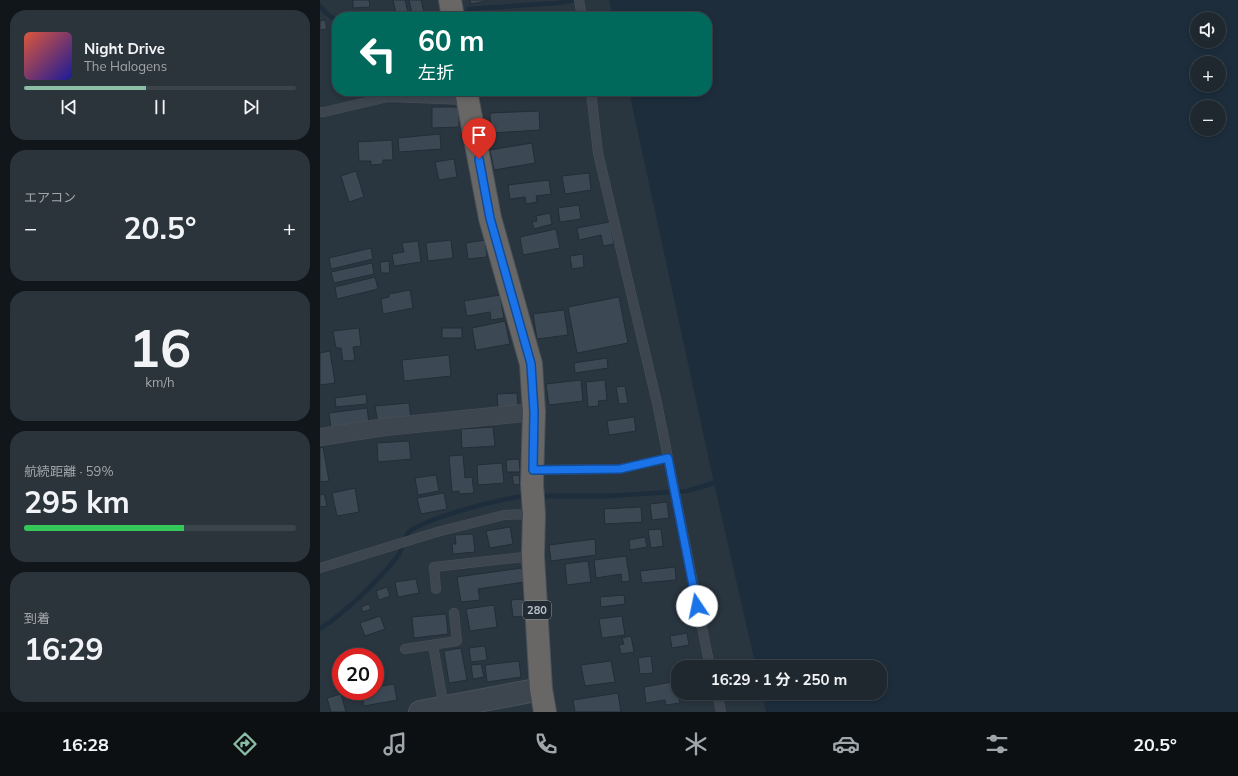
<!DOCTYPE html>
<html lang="ja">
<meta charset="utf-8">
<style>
:root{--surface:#1f282f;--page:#2c343b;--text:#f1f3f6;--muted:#a1a6aa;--line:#3c444b;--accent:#8abfa5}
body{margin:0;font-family:Mulish,"Noto Sans JP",sans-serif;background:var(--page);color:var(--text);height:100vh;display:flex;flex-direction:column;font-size:15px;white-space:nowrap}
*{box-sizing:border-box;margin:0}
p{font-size:13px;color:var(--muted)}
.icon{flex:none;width:22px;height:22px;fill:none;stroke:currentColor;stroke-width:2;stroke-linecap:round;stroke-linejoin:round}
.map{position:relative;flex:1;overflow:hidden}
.side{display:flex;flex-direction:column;gap:10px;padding:10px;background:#11161a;width:320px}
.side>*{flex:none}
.hud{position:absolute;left:12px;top:12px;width:380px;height:84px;border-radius:16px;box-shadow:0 2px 6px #0003,0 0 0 1px var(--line);background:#00695c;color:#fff;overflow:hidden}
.controls{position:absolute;left:870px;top:12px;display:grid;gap:8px}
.controls a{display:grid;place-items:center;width:36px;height:36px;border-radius:50%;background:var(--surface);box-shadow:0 2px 6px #0003,0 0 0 1px var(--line);font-size:20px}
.speed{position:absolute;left:12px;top:648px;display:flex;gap:8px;font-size:20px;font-weight:700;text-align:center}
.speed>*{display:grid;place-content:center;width:52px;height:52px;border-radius:50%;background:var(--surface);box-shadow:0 2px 6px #0003,0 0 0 1px var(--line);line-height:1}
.speed .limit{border:6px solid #d22;background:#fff;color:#111}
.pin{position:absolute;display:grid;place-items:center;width:34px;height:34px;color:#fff;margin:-41px -17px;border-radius:50% 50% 50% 0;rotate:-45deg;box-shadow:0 0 4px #0007}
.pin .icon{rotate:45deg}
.me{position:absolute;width:44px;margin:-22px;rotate:349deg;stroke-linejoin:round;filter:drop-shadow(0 0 3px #0008)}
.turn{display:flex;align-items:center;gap:14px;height:84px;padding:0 20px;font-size:18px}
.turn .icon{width:52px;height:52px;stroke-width:2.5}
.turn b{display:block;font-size:28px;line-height:34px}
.big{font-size:30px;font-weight:700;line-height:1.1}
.side .widget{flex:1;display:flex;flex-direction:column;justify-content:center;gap:6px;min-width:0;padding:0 14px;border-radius:16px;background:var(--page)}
.side .dial{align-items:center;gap:0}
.dial b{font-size:52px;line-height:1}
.song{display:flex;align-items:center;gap:12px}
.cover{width:48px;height:48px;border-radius:6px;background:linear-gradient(135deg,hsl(10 70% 55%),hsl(240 70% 35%))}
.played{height:4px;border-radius:2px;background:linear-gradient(90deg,var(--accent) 45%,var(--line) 45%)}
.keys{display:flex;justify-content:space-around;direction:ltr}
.heat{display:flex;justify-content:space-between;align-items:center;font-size:22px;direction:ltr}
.charge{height:6px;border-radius:3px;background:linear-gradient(90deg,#34c759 59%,var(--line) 0)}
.trip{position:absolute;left:351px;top:660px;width:216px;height:40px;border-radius:16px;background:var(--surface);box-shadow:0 2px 6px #0003,0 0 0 1px var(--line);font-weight:700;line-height:40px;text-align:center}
.dock{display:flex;height:64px;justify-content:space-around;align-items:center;background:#0c1013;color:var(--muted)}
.dock .icon{width:28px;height:28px}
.dock .selected{color:var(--accent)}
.dock b{font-size:18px;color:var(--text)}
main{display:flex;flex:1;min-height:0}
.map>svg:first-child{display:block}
.water{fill:#1d2d3c;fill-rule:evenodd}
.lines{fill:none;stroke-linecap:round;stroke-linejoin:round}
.stream{stroke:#1d2d3c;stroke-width:4.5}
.building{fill:#3c4954;stroke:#242d36}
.service-casing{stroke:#4a525b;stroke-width:10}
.minor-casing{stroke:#4a525b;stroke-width:18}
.tertiary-casing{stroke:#4a525b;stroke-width:24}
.trunk-casing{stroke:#485159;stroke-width:24}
.service{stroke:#3d464f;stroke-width:9}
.minor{stroke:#3d464f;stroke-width:17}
.tertiary{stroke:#3d464f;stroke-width:22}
.trunk{stroke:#686765;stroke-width:22}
.route-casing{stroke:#114b97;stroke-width:10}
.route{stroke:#1a73e8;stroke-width:7}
.labels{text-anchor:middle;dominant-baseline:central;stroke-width:4;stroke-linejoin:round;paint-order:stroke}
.shield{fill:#222b34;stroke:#8c949c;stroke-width:1}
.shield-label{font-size:11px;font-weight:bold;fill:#bac1c9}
</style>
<main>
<section class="side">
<div class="widget">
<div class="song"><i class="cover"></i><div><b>Night Drive</b><p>The Halogens</p></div></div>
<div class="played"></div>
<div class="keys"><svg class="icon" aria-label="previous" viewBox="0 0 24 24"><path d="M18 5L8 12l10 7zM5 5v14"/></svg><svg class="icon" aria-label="pause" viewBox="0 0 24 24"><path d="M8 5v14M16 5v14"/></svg><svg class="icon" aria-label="next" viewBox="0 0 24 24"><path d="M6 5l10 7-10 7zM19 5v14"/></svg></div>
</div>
<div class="widget"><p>エアコン</p>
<div class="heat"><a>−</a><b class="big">20.5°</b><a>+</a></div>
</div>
<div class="widget dial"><b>16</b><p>km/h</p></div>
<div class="widget"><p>航続距離 · 59%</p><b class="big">295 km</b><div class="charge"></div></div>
<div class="widget"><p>到着</p><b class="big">16:29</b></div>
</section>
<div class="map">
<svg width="918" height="712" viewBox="0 0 918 712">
<rect width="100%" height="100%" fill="#29353f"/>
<path class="water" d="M 289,0 L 918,0 L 918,712 L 446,712 L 442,693 L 560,693 L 560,667 L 436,667 L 394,483 L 309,91 L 387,91 L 387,17 L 293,17 ZM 877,19 L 899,19 L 899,41 L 877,41 ZM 877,63 L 899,63 L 899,85 L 877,85 ZM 877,107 L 899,107 L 899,129 L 877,129 Z"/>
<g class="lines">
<path class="stream" d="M 0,6 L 6,13 L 17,21
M 148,9 L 237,3 L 257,0
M 118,17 L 121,14
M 219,496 L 288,496 L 367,491 L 394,483
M 0,629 C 27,611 57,582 77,557 C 83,550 83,538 89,532 C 106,518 185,497 208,496"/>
</g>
<path class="building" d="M 33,0 L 49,0 L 50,7 L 33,8 Z
M 73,0 L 85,0 L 89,17 L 77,17 Z
M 89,0 L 101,0 L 105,17 L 93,17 Z
M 150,0 L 167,0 L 167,1 L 151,4 Z
M 235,13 L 235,17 L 202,17 L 202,14 Z
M 165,16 L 177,16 L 177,17 L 165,17 Z
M 5,20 L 7,29 L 0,30 L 0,21 Z
M 112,107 L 139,107 L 139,127 L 112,128 Z
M 219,111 L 220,130 L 171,133 L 170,113 Z
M 120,134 L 121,149 L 79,152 L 78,138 Z
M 72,140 L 73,160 L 63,160 L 63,164 L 51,165 L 51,161 L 39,161 L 38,142 Z
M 212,143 L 215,163 L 174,170 L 170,150 Z
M 134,159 L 137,177 L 119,180 L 115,162 Z
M 36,171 L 44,197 L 29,202 L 21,176 Z
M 269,173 L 271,190 L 245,194 L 242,176 Z
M 229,180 L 231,194 L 216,196 L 217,202 L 206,204 L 205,197 L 190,199 L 188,185 Z
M 259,205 L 261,219 L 240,222 L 238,208 Z
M 230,213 L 232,224 L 214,229 L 212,222 L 217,221 L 216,216 Z
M 290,222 L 294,244 L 283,246 L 281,235 L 259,240 L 257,228 Z
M 236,229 L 240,248 L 203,255 L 200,237 Z
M 131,240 L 133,258 L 108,261 L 106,243 Z
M 165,240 L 167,257 L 148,259 L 146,243 Z
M 98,241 L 101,262 L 74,266 L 72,254 L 84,252 L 82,243 Z
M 51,248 L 53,259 L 11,269 L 9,258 Z
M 263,254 L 264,267 L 252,269 L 250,256 Z
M 69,261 L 70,273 L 61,273 L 60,262 Z
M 52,263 L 54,274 L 14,283 L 11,272 Z
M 55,277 L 58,289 L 17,299 L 15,287 Z
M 90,290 L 93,308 L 63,314 L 61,299 L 69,297 L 69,294 Z
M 180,295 L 184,318 L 171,320 L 170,312 L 147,316 L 144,301 Z
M 299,297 L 308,343 L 257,353 L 248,307 Z
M 244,310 L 248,335 L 217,339 L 213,314 Z
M 185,321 L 190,344 L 156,350 L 152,328 Z
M 39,328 L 41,346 L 33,347 L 35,360 L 23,361 L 21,348 L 16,348 L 13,331 Z
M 122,328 L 142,328 L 142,338 L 122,338 Z
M 10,351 L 15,383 L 0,385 L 0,353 Z
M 129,355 L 131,376 L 84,381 L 82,360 Z
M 287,358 L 288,368 L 255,373 L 254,363 Z
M 261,380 L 263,401 L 229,405 L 226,384 Z
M 285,380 L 287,400 L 278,401 L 279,406 L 268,407 L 266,382 Z
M 305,386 L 308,403 L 299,404 L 296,387 Z
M 197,393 L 198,406 L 178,408 L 177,394 Z
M 46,394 L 47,404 L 16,407 L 15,398 Z
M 89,403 L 91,419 L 58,423 L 55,406 Z
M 47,408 L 49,423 L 11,428 L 9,413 Z
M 314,417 L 316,431 L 289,435 L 287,421 Z
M 173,427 L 175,446 L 142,448 L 141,429 Z
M 89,441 L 91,459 L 58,462 L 57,443 Z
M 3,447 L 9,481 L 0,482 L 0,448 Z
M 143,455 L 145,478 L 152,477 L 154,493 L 139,494 L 139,491 L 132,492 L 129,456 Z
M 199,459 L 200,472 L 187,472 L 186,460 Z
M 182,463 L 184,483 L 158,485 L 157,465 Z
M 116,475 L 119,491 L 98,495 L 95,478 Z
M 199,475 L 200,484 L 194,485 L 192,476 Z
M 35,488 L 39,512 L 17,516 L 12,493 Z
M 124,493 L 127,509 L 101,514 L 97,498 Z
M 4,494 L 7,506 L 0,507 L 0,495 Z
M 347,502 L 349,518 L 332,520 L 330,504 Z
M 321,507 L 322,522 L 285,524 L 284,509 Z
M 190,527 L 193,544 L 170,548 L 166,531 Z
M 341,529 L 343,546 L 331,548 L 328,530 Z
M 153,534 L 155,552 L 133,554 L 132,544 L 136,544 L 135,535 Z
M 325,537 L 327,547 L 310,550 L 309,540 Z
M 275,539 L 276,555 L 231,561 L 229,545 Z
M 306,556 L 310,581 L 302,582 L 301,574 L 276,578 L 274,560 Z
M 268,561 L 271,582 L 247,585 L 245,564 Z
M 355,567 L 356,580 L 322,583 L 320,571 Z
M 202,568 L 204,582 L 158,589 L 160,600 L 141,602 L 137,577 Z
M 96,579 L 99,593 L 78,597 L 75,582 Z
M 67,587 L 70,596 L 59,600 L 56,591 Z
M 304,595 L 305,604 L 281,607 L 280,597 Z
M 203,599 L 205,616 L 193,617 L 191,600 Z
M 49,604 L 51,609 L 43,612 L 41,607 Z
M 174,605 L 177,627 L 150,631 L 146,609 Z
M 126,614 L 128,634 L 94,638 L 92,617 Z
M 60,616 L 65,629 L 45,636 L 40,623 Z
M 302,616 L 305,635 L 282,638 L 279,619 Z
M 367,633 L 369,645 L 352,648 L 350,636 Z
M 311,636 L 314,652 L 301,654 L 299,645 L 304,644 L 302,638 Z
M 165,646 L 167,660 L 151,662 L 149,648 Z
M 141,648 L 147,680 L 129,683 L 124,651 Z
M 331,656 L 333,673 L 320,674 L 318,658 Z
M 199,661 L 201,677 L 167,682 L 165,665 Z
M 291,661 L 295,682 L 265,686 L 261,665 Z
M 161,664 L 164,677 L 153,679 L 151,665 Z
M 352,682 L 353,690 L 357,690 L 360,703 L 346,705 L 345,700 L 326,703 L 324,687 Z
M 74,684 L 77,700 L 44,706 L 41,691 L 55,691 L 55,687 Z
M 298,693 L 301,712 L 255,712 L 253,700 Z
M 366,693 L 376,693 L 377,698 L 367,699 Z
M 21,694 L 26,712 L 11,712 L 7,698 Z"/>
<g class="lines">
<g class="service-casing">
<path id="service" d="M 259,0 L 262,17
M 271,91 L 278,153 L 337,403 L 390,667
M 0,112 L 4,112 L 68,97 L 148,100
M 213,470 L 300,469 L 348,458
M 0,568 L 117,532 L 184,515 L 214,514
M 116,589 L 114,567 L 213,556
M 113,645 L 124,708
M 85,649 L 137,641 L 134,613
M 397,693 L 401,712"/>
</g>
<g class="minor-casing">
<path id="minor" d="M 0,437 L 65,427 L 214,412"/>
</g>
<g class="tertiary-casing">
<path id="tertiary" d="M 100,712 L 221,689"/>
</g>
<g class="trunk-casing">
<path id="trunk" d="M 130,0 L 133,17
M 146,91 L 170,218 L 211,364 L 214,412 L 212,484 L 214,514 L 213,556 L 221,689 L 225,712"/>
</g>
<use href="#service" class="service"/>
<use href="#minor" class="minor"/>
<use href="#tertiary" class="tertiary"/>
<use href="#trunk" class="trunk"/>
</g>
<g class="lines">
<g class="route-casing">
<path id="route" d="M 159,159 L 170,218 L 211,364 L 214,412 L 213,470 L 300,469 L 348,458 L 377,606"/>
</g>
<use href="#route" class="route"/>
</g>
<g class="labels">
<rect class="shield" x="203" y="601" width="28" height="18" rx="3"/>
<g class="shield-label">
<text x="217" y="610">280</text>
</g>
</g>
</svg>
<div class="controls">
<a><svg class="icon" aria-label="sound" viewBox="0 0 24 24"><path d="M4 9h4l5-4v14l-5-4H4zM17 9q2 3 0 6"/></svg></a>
<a>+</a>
<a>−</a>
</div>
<div class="speed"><div class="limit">20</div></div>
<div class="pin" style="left:159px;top:159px;background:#d93025"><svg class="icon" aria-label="arrive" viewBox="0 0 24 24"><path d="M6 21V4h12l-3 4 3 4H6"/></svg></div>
<svg class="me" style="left:377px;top:606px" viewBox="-20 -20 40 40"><circle r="19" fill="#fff"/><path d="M0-13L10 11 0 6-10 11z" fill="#1a73e8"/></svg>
<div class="trip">16:29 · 1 分 · 250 m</div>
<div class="hud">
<div class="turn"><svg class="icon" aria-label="left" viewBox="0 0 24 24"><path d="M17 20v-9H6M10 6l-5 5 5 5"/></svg><div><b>60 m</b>左折</div></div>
</div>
</div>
</main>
<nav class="dock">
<b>16:28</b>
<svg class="icon selected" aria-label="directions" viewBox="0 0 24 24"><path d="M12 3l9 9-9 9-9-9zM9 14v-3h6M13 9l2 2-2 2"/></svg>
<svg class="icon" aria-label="music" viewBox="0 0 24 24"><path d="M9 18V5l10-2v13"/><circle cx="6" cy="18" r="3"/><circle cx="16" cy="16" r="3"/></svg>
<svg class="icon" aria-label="phone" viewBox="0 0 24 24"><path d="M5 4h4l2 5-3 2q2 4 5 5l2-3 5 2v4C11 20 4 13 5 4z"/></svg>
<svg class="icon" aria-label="climate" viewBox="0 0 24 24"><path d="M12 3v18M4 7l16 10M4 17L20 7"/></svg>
<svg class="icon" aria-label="car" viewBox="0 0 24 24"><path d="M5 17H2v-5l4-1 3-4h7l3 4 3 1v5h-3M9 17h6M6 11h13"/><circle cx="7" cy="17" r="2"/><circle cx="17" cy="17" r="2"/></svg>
<svg class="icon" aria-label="filters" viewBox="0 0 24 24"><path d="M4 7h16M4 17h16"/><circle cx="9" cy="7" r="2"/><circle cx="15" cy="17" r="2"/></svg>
<b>20.5°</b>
</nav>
